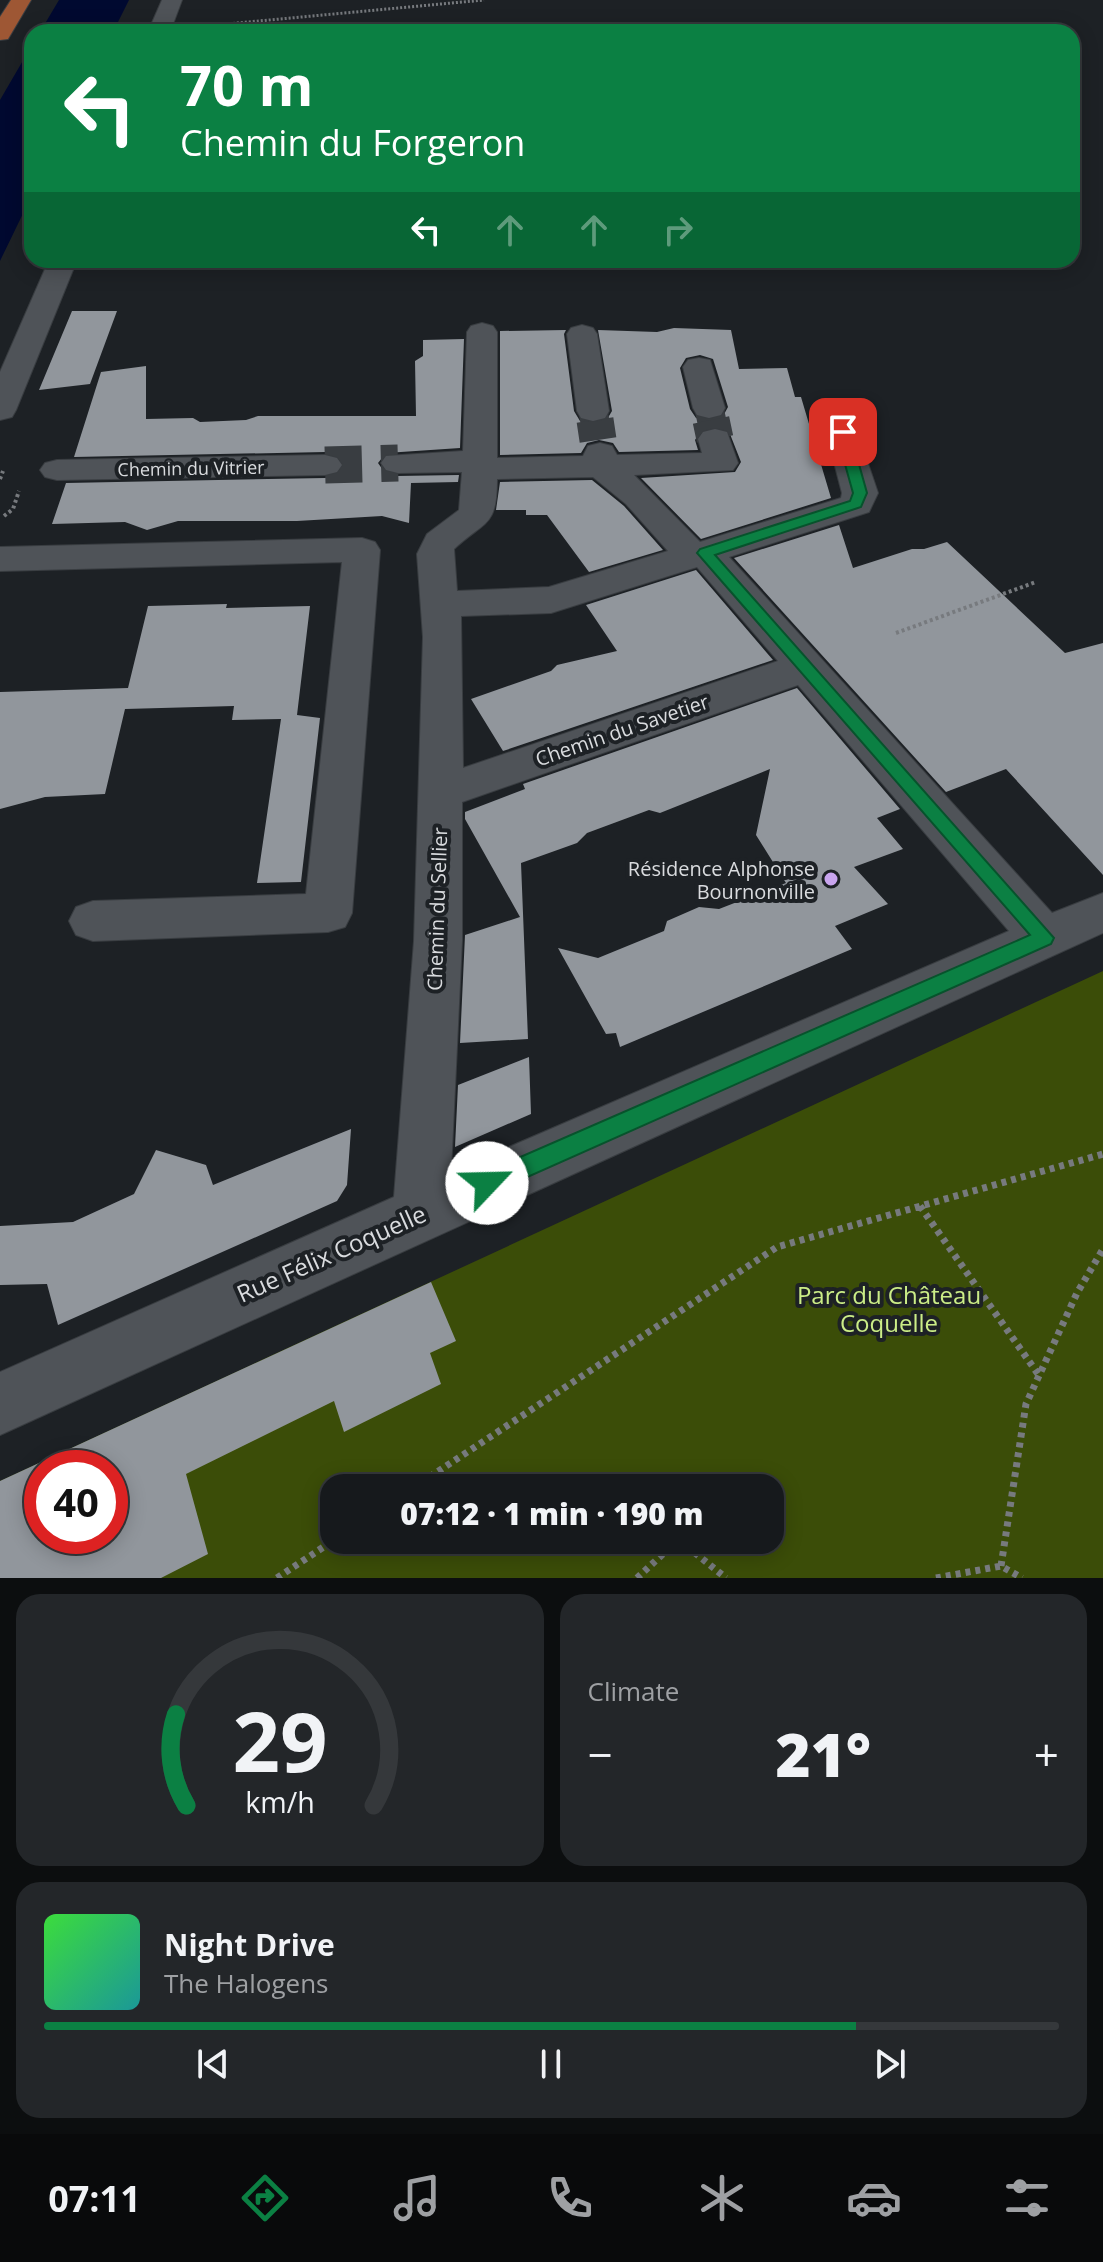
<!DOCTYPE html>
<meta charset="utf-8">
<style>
:root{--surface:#16191c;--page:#232629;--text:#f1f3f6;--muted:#9ea0a3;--line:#35383b;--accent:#0b8043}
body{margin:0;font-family:"Open Sans",sans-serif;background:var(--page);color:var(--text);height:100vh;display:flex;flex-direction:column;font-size:30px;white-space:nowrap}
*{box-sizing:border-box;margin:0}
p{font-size:26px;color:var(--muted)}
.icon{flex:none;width:44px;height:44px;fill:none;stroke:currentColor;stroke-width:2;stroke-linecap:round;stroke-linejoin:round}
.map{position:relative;height:1578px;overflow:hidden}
.sheet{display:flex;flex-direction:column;gap:16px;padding:16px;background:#0c0e0f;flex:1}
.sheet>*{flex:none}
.guide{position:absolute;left:24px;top:24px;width:1056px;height:244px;border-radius:24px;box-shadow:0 4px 20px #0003,0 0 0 2px var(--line);background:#0b8043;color:#fff;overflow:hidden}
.speed{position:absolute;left:24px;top:1450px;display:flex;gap:16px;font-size:40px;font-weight:700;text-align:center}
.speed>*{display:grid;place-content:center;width:104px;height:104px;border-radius:50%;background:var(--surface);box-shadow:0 4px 20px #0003,0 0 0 2px var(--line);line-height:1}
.speed .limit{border:12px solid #d22;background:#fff;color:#111}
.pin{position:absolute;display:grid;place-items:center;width:68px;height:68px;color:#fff;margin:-34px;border-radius:16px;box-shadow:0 4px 12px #0006}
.me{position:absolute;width:88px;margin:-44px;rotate:66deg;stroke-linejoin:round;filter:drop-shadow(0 0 6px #0008)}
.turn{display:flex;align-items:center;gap:28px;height:168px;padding:0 24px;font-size:36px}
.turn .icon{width:104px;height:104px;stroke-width:2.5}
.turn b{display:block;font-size:56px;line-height:68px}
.lanes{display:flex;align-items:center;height:76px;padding:0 24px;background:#0003;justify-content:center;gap:40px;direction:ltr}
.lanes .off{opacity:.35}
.big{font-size:60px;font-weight:800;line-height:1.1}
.sheet .tile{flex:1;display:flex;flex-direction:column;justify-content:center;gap:12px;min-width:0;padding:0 28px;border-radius:24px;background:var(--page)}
.sheet .dial{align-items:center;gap:0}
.dial svg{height:208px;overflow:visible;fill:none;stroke:var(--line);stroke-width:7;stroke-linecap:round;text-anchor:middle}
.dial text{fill:var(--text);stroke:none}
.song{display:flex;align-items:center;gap:24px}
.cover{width:96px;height:96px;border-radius:12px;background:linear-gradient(135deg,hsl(120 70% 55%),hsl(180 70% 35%))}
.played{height:8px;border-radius:4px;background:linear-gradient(90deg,var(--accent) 80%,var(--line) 80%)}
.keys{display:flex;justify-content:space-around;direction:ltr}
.heat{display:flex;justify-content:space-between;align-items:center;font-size:44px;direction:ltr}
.sheet .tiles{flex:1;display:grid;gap:16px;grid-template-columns:1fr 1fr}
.tile:last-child{grid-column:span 2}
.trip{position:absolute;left:320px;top:1474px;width:464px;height:80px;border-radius:24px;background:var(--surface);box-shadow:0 4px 20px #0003,0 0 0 2px var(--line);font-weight:800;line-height:80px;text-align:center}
.dock{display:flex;height:128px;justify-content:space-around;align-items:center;background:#090a0b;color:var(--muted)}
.dock .icon{width:56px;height:56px}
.dock .current{color:var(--accent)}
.dock b{font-size:36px;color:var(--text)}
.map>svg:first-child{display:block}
.green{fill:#3b4d08;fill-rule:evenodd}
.water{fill:#000930}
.building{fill:#91969c;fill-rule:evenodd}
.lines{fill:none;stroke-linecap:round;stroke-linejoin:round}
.minor-tunnel-far1{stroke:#393d41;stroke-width:29;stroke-dasharray:29 15;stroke-linecap:butt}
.minor-tunnel{stroke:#393d41;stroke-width:37;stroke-dasharray:37 19;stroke-linecap:butt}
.minor-casing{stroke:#393d41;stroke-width:2}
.major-casing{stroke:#393d41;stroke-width:2}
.path-far2{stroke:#777a7e;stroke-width:3;stroke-dasharray:2 2;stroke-linecap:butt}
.path-far1{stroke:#777a7e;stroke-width:4;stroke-dasharray:3 3;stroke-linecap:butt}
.path{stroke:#777a7e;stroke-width:7;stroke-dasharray:5 5;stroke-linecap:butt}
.minor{fill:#4f5358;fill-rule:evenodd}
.major{fill:#9e5734;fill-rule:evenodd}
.route{fill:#0b8043;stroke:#07532c;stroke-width:2}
.poi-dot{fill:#c9a5ee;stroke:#1d2125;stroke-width:3}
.labels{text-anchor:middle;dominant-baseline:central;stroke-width:8;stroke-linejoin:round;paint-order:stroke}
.far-street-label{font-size:18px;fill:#d9dbde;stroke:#1d2125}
.street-label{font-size:20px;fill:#d9dbde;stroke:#1d2125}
.poi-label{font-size:20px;fill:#d9dbde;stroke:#1d2125;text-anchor:end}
.near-street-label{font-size:24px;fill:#d9dbde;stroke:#1d2125}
.near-park-label{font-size:24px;fill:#cbed87;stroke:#1d2125}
</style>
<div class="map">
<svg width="1103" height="1578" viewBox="0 0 1103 1578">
<rect width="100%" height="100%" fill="#1d2125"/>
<path class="green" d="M 1103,971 L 1103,1578 L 0,1578 L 0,1481 ZM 42,1468 L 110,1468 L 110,1536 L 42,1536 ZM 334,1488 L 770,1488 L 770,1540 L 334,1540 Z"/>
<path class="water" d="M 59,0 L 129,0 L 113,32 L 40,32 Z
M 32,45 L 32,195 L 0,261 L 0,100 Z"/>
<path class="building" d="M 72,311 L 117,311 L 90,384 L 39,390 Z
M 674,328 L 731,330 L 739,369 L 787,368 L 795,397 L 801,397 L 831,498 L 701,539 L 641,478 L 735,472 L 741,462 L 728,429 L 714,426 L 701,430 L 695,440 L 698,450 L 619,452 L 613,443 L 599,440 L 587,443 L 581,453 L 500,455 L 500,331 L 566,330 L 564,334 L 574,411 L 580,421 L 594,424 L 606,421 L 612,411 L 598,330 L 657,332 ZM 700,355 L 713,359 L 728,407 L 722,418 L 710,421 L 696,418 L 690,409 L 680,368 L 686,358 Z
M 464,339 L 460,448 L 386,453 L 378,463 L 385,473 L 397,476 L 459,475 L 458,482 L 411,483 L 409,523 L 382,516 L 297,521 L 178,521 L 147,530 L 125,522 L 52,524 L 66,483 L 325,478 L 338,475 L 344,467 L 339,456 L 325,452 L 74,457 L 101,372 L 146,366 L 146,419 L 193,418 L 200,422 L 246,420 L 258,416 L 416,416 L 415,361 L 423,356 L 423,340 Z
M 592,480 L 624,506 L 663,550 L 589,572 L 547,515 L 526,515 L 526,510 L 496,510 L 500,482 Z
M 839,525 L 853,568 L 912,549 L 924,549 L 947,542 L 1065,653 L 1103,643 L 1103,875 L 1006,769 L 946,792 L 734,558 Z
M 696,570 L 773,660 L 503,751 L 471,699 L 551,671 L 557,665 L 617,651 L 586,605 Z
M 227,604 L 226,608 L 310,606 L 297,715 L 320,718 L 301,882 L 257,883 L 281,719 L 232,720 L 234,706 L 125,709 L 105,794 L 45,797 L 0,809 L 0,692 L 128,688 L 148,606 Z
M 797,688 L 900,809 L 877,818 L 903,849 L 854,867 L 888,904 L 835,926 L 852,949 L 620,1047 L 616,1033 L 606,1034 L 558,948 L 598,958 L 664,931 L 667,921 L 699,907 L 719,909 L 786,883 L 756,835 L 770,769 L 660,813 L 649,810 L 587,833 L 577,843 L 521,863 L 528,1039 L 460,1043 L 465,935 L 520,917 L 465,819 L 465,812 L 525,789 L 523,784 Z
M 529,1057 L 531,1114 L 455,1147 L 458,1085 Z
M 351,1129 L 347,1185 L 337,1201 L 58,1325 L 47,1284 L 0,1285 L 0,1226 L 73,1222 L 134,1194 L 156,1150 L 206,1165 L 213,1185 Z
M 431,1282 L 456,1341 L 430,1353 L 441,1384 L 344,1432 L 334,1401 L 186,1474 L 208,1554 L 161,1578 L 0,1578 L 0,1481 ZM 42,1468 L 110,1468 L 110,1536 L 42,1536 Z"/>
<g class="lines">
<path class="minor-tunnel-far1" d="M 709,408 L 712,422
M 593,411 L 595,422"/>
<path class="minor-tunnel" d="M 595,420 L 598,440
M 711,420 L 715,439
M 325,465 L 398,463"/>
<g class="minor-casing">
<path id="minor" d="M 162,0 L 182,0 L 170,32 L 148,32 Z
M 49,260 L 77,260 L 16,410 L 12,417 L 0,420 L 0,372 Z
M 482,323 L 493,326 L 497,332 L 497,458 L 583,456 L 588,446 L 600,443 L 612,446 L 617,455 L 702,453 L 698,439 L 703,432 L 715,429 L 727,432 L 738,463 L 733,470 L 634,475 L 700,542 L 841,498 L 842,493 L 826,432 L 831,425 L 843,422 L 855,425 L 878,493 L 869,512 L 729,557 L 1052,913 L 1103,893 L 1103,933 L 0,1435 L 0,1372 L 394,1197 L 414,941 L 423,637 L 417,554 L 427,534 L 459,510 L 462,472 L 398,473 L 386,470 L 381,463 L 386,456 L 463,451 L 467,332 L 471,326 ZM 593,477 L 626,504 L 668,551 L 549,587 L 457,591 L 454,549 C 485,520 497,528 497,479 ZM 697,567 L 778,661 L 463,768 L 461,616 L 551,613 ZM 798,685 L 1009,931 L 451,1172 L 462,941 L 462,802 Z
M 582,325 L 593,328 L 597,334 L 609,411 L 605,418 L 593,421 L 581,418 L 577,411 L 567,334 L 571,328 Z
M 699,358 L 710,360 L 725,408 L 721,415 L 709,418 L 697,415 L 693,408 L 683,367 L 688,360 Z
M 325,455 L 337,458 L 342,465 L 337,472 L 325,475 L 57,480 L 45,477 L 40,470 L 45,463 L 57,460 Z
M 362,538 L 375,542 L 380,550 L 352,913 L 345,927 L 328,932 L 93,941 L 76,935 L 69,921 L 76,907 L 93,901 L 306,894 L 342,562 L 0,571 L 0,547 Z"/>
</g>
<g class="major-casing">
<path id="major" d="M 11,0 L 31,0 L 8,39 L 0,40 L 0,17 Z"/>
</g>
<path class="path-far2" d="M 205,26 L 484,0"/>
<path class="path-far1" d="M 0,479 L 3,471
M 4,516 L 13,509 L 19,491
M 896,633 L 1036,582"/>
<path class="path" d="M 920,1206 L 1038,1374
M 413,1488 L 777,1247 L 1103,1154
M 679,1540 L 726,1578
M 1001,1566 L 1026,1404 L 1077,1293 L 1103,1249
M 277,1578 L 334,1540
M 637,1578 L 678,1540
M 936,1578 L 1001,1566 L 1022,1578"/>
<use href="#minor" class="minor"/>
<use href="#major" class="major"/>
</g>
<path class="route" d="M 843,428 L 850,432 L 867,493 L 861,507 L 715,555 L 1054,938 L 1051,944 L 496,1191 L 487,1194 L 479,1191 L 476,1183 L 479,1175 L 1030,935 L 697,553 L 700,549 L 850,501 L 853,493 L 836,432 Z"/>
<circle class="poi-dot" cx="831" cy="879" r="8"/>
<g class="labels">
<g class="far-street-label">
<text transform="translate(191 468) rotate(-1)">Chemin du Vitrier</text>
</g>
<g class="street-label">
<text transform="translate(622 730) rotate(-19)">Chemin du Savetier</text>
<text transform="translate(437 909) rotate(-88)">Chemin du Sellier</text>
</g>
<g class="poi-label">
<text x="815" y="868">Résidence Alphonse<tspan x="815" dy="23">Bournonville</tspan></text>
</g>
<g class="near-street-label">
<text transform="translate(331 1253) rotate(-24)">Rue Félix Coquelle</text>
</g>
<g class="near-park-label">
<text x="889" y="1294">Parc du Château<tspan x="889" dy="28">Coquelle</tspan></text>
</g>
</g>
</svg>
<div class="speed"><div class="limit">40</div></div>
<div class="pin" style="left:843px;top:432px;background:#d93025"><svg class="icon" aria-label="arrive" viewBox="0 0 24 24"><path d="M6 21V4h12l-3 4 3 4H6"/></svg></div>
<svg class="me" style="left:487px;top:1183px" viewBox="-20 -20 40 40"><circle r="19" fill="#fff"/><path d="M0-13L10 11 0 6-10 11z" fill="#0b8043"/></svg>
<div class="trip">07:12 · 1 min · 190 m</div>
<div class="guide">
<div class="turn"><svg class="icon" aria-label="left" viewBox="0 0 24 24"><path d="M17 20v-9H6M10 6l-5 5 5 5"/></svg><div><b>70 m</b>Chemin du Forgeron</div></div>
<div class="lanes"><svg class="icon" aria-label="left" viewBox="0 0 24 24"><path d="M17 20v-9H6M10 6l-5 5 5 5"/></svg><svg class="icon off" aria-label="ahead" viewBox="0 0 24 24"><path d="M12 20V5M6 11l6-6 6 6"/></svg><svg class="icon off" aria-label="ahead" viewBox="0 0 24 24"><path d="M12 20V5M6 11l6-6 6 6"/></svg><svg class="icon off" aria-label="right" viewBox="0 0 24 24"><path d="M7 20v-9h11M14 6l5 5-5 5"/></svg></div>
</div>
</div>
<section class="sheet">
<div class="tiles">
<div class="tile dial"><svg viewBox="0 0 100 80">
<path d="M14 69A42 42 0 1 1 86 69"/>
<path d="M14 69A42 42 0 0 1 10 34" stroke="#0b8043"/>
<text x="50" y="56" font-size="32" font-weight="700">29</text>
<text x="50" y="72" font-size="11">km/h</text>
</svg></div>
<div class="tile"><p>Climate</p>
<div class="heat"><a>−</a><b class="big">21°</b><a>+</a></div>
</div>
<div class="tile">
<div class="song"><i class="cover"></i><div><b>Night Drive</b><p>The Halogens</p></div></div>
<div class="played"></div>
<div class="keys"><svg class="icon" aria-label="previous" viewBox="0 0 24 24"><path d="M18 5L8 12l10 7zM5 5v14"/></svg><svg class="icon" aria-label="pause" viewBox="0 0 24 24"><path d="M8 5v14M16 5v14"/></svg><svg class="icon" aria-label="next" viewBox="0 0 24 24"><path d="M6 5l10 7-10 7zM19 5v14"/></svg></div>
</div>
</div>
</section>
<nav class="dock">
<b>07:11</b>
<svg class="icon current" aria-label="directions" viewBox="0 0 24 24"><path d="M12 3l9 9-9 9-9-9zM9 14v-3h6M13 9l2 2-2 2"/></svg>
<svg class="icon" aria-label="music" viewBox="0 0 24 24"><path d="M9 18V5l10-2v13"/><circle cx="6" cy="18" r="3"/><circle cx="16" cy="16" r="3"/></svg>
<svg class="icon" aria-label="phone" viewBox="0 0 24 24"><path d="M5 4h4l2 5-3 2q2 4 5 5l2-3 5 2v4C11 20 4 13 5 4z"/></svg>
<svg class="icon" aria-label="climate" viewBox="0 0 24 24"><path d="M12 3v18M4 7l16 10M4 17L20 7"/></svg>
<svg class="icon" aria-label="car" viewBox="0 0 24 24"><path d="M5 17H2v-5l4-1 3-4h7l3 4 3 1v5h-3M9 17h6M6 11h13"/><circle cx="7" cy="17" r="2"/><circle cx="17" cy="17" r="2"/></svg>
<svg class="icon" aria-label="filters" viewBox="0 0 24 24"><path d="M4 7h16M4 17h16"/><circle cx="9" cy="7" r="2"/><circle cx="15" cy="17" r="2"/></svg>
</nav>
